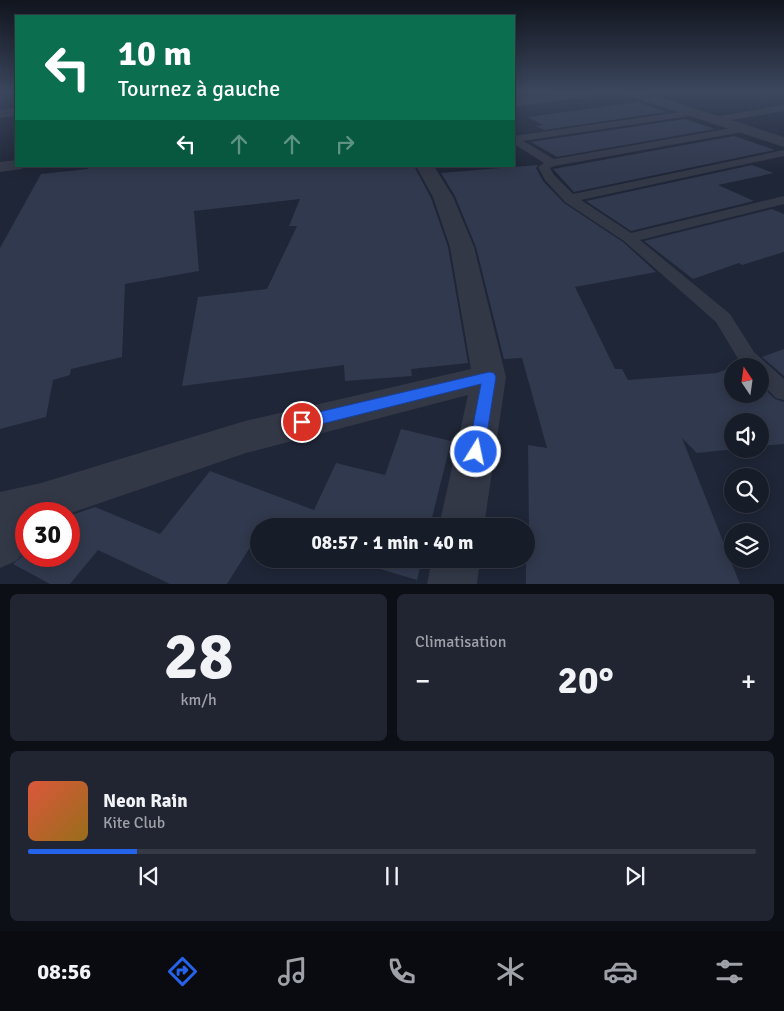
<!DOCTYPE html>
<html lang="fr">
<meta charset="utf-8">
<style>
:root{--surface:#171c29;--page:#202531;--text:#f1f3f6;--muted:#9ea1a8;--line:#363a46;--accent:#2563eb}
body{margin:0;font-family:Signika,sans-serif;background:var(--page);color:var(--text);height:100vh;display:flex;flex-direction:column;font-size:19px;white-space:nowrap}
*{box-sizing:border-box;margin:0}
p{font-size:16px;color:var(--muted)}
.icon{flex:none;width:28px;height:28px;fill:none;stroke:currentColor;stroke-width:2;stroke-linecap:round;stroke-linejoin:round}
.map{position:relative;height:584px;overflow:hidden}
.details{display:flex;flex-direction:column;gap:10px;padding:10px;background:#0d0f17;flex:1}
.details>*{flex:none}
.banner{position:absolute;left:15px;top:15px;width:500px;height:152px;border-radius:0px;box-shadow:0 2px 12px #0003,0 0 0 1px var(--line);background:#0b6e4f;color:#fff;overflow:hidden}
.needle{width:32px;rotate:347deg}
.buttons{position:absolute;left:724px;top:358px;display:grid;gap:10px}
.buttons a{display:grid;place-items:center;width:45px;height:45px;border-radius:50%;background:var(--surface);box-shadow:0 2px 12px #0003,0 0 0 1px var(--line);font-size:25px}
.speed{position:absolute;left:15px;top:502px;display:flex;gap:10px;font-size:25px;font-weight:700;text-align:center}
.speed>*{display:grid;place-content:center;width:65px;height:65px;border-radius:50%;background:var(--surface);box-shadow:0 2px 12px #0003,0 0 0 1px var(--line);line-height:1}
.speed .limit{border:8px solid #d22;background:#fff;color:#111}
.pin{position:absolute;display:grid;place-items:center;width:42px;height:42px;color:#fff;margin:-21px;border:2px solid #fff;border-radius:50%;box-shadow:0 1px 5px #0007}
.me{position:absolute;width:55px;margin:-28px;rotate:10deg;stroke-linejoin:round;filter:drop-shadow(0 0 4px #0008)}
.turn{display:flex;align-items:center;gap:18px;height:105px;padding:0 20px;font-size:22px}
.turn .icon{width:65px;height:65px;stroke-width:2.5}
.turn b{display:block;font-size:35px;line-height:42px}
.lanes{display:flex;align-items:center;height:48px;padding:0 20px;background:#0003;justify-content:center;gap:25px;direction:ltr}
.lanes .off{opacity:.35}
.big{font-size:38px;font-weight:700;line-height:1.1}
.details .widget{flex:1;display:flex;flex-direction:column;justify-content:center;gap:8px;min-width:0;padding:0 18px;border-radius:8px;background:var(--page)}
.details .dial{align-items:center;gap:0}
.dial b{font-size:65px;line-height:1}
.song{display:flex;align-items:center;gap:15px}
.cover{width:60px;height:60px;border-radius:8px;background:linear-gradient(135deg,hsl(10 70% 55%),hsl(40 70% 35%))}
.played{height:5px;border-radius:2px;background:linear-gradient(90deg,var(--accent) 15%,var(--line) 15%)}
.keys{display:flex;justify-content:space-around;direction:ltr}
.heat{display:flex;justify-content:space-between;align-items:center;font-size:28px;direction:ltr}
.details .tiles{flex:1;display:grid;gap:10px;grid-template-columns:1fr 1fr}
.widget:last-child{grid-column:span 2}
.trip{position:absolute;left:250px;top:518px;width:285px;height:50px;border-radius:25px;background:var(--surface);box-shadow:0 2px 12px #0003,0 0 0 1px var(--line);font-weight:700;line-height:50px;text-align:center}
.dock{display:flex;height:80px;justify-content:space-around;align-items:center;background:#090b10;color:var(--muted)}
.dock .icon{width:35px;height:35px}
.dock .current{color:var(--accent)}
.dock b{font-size:22px;color:var(--text)}
.map>svg:first-child{display:block}
.building{fill:#31394e}
.lines{fill:none;stroke-linecap:round;stroke-linejoin:round}
.lane{fill:#333847;fill-rule:evenodd}
.street{fill:#333847;fill-rule:evenodd}
.route{fill:#2563eb;stroke:#184099}
</style>
<div class="map">
<svg width="784" height="584" viewBox="0 0 784 584">
<rect width="100%" height="100%" fill="#1f2637"/>
<path class="building" d="M 638,102 L 666,112 L 544,130 L 536,126 L 543,125 L 528,117 Z
M 685,119 L 715,129 L 557,157 L 531,142 Z
M 734,136 L 775,150 L 574,192 L 553,169 Z
M 538,165 L 536,168 L 543,181 L 564,203 L 623,242 L 656,272 L 575,287 L 615,369 L 622,369 L 628,380 L 717,373 L 732,367 L 732,394 L 760,394 L 760,385 L 775,399 L 784,402 L 784,444 L 760,446 L 760,421 L 732,421 L 732,449 L 736,449 L 697,453 L 682,438 L 740,584 L 526,584 L 526,528 L 529,529 L 528,445 L 547,448 L 522,358 L 504,359 L 476,247 L 455,196 L 441,173 Z
M 752,165 L 774,173 L 718,185 L 754,201 L 631,231 L 586,201 Z
M 89,166 L 414,166 L 431,198 L 448,247 L 468,363 L 411,369 L 412,376 L 345,381 L 344,365 L 182,386 L 198,297 L 267,289 L 297,226 L 289,226 L 300,199 L 194,211 L 199,271 L 125,284 L 122,357 L 71,369 L 70,375 L 53,380 L 46,417 L 0,429 L 0,248 L 41,174 L 88,169 Z
M 772,209 L 784,214 L 784,252 L 742,265 L 739,263 L 693,279 L 644,241 Z
M 784,349 L 784,376 L 762,357 Z
M 401,429 L 451,441 L 430,526 L 259,526 L 259,533 L 227,584 L 170,584 L 98,550 L 70,584 L 50,584 L 13,564 L 26,553 L 26,556 L 69,556 L 69,516 L 95,507 L 160,534 L 210,471 L 314,510 L 336,463 L 385,475 Z
M 346,559 L 422,559 L 417,580 Z"/>
<g class="lines">
<path class="lane" d="M 784,105 L 784,111 L 714,123 L 709,120 L 714,117 Z
M 693,110 L 697,113 L 696,115 L 523,141 L 554,159 L 743,126 L 748,129 L 743,132 L 555,166 L 550,168 L 554,175 L 573,194 L 784,150 L 784,156 L 581,200 L 631,233 L 784,196 L 784,204 L 640,240 L 730,314 L 754,352 L 784,379 L 784,400 L 776,398 L 760,382 L 760,366 L 744,366 L 740,362 L 716,322 L 624,241 L 565,202 L 545,180 L 538,167 L 544,163 L 514,144 L 514,136 Z"/>
<path class="street" d="M 572,91 L 605,91 L 599,95 L 514,107 L 514,99 Z
M 621,91 L 640,91 L 784,137 L 784,147 L 623,94 Z
M 16,108 L 16,116 L 0,118 L 0,110 Z
M 16,160 L 16,166 L 24,166 L 22,169 L 0,172 L 0,162 Z
M 416,166 L 434,166 L 453,197 L 474,247 L 506,377 L 484,526 L 439,526 L 468,395 L 246,453 L 68,514 L 26,514 L 26,550 L 16,561 L 0,568 L 0,492 L 41,483 L 245,421 L 471,369 L 450,247 L 433,197 Z
M 432,559 L 480,559 L 477,584 L 427,584 Z"/>
</g>
<linearGradient id="sky" x2="0" y2="1"><stop stop-color="#11151e"/><stop offset="0.53" stop-color="#3c475e"/><stop offset="1" stop-color="#3c475e" stop-opacity="0"/></linearGradient>
<rect width="784" height="173" fill="url(#sky)"/>
<path class="route" d="M 489,372 L 494,373 L 496,377 L 484,452 L 482,456 L 476,458 L 470,456 L 468,452 L 481,384 L 302,429 L 297,427 L 294,422 L 297,418 L 302,416 Z"/>
</svg>
<div class="buttons">
<a><svg class="needle" viewBox="-14 -14 28 28"><path d="M0-13l5 13h-10z" fill="#e53935"/><path d="M0 13l5-13h-10z" fill="#9ea1a8"/></svg></a>
<a><svg class="icon" aria-label="sound" viewBox="0 0 24 24"><path d="M4 9h4l5-4v14l-5-4H4zM17 9q2 3 0 6"/></svg></a>
<a><svg class="icon" aria-label="search" viewBox="0 0 24 24"><circle cx="10" cy="10" r="6"/><path d="M15 15l6 6"/></svg></a>
<a><svg class="icon" aria-label="layers" viewBox="0 0 24 24"><path d="M12 4l9 5-9 5-9-5zM3 14l9 5 9-5"/></svg></a>
</div>
<div class="speed"><div class="limit">30</div></div>
<div class="pin" style="left:302px;top:422px;background:#d93025"><svg class="icon" aria-label="arrive" viewBox="0 0 24 24"><path d="M6 21V4h12l-3 4 3 4H6"/></svg></div>
<svg class="me" style="left:476px;top:452px" viewBox="-20 -20 40 40"><circle r="17" fill="#2563eb" stroke="#fff" stroke-width="3"/><path d="M0-11L8 9 0 5-8 9z" fill="#fff"/></svg>
<div class="trip">08:57 · 1 min · 40 m</div>
<div class="banner">
<div class="turn"><svg class="icon" aria-label="left" viewBox="0 0 24 24"><path d="M17 20v-9H6M10 6l-5 5 5 5"/></svg><div><b>10 m</b>Tournez à gauche</div></div>
<div class="lanes"><svg class="icon" aria-label="left" viewBox="0 0 24 24"><path d="M17 20v-9H6M10 6l-5 5 5 5"/></svg><svg class="icon off" aria-label="ahead" viewBox="0 0 24 24"><path d="M12 20V5M6 11l6-6 6 6"/></svg><svg class="icon off" aria-label="ahead" viewBox="0 0 24 24"><path d="M12 20V5M6 11l6-6 6 6"/></svg><svg class="icon off" aria-label="right" viewBox="0 0 24 24"><path d="M7 20v-9h11M14 6l5 5-5 5"/></svg></div>
</div>
</div>
<section class="details">
<div class="tiles">
<div class="widget dial"><b>28</b><p>km/h</p></div>
<div class="widget"><p>Climatisation</p>
<div class="heat"><a>−</a><b class="big">20°</b><a>+</a></div>
</div>
<div class="widget">
<div class="song"><i class="cover"></i><div><b>Neon Rain</b><p>Kite Club</p></div></div>
<div class="played"></div>
<div class="keys"><svg class="icon" aria-label="previous" viewBox="0 0 24 24"><path d="M18 5L8 12l10 7zM5 5v14"/></svg><svg class="icon" aria-label="pause" viewBox="0 0 24 24"><path d="M8 5v14M16 5v14"/></svg><svg class="icon" aria-label="next" viewBox="0 0 24 24"><path d="M6 5l10 7-10 7zM19 5v14"/></svg></div>
</div>
</div>
</section>
<nav class="dock">
<b>08:56</b>
<svg class="icon current" aria-label="directions" viewBox="0 0 24 24"><path d="M12 3l9 9-9 9-9-9zM9 14v-3h6M13 9l2 2-2 2"/></svg>
<svg class="icon" aria-label="music" viewBox="0 0 24 24"><path d="M9 18V5l10-2v13"/><circle cx="6" cy="18" r="3"/><circle cx="16" cy="16" r="3"/></svg>
<svg class="icon" aria-label="phone" viewBox="0 0 24 24"><path d="M5 4h4l2 5-3 2q2 4 5 5l2-3 5 2v4C11 20 4 13 5 4z"/></svg>
<svg class="icon" aria-label="climate" viewBox="0 0 24 24"><path d="M12 3v18M4 7l16 10M4 17L20 7"/></svg>
<svg class="icon" aria-label="car" viewBox="0 0 24 24"><path d="M5 17H2v-5l4-1 3-4h7l3 4 3 1v5h-3M9 17h6M6 11h13"/><circle cx="7" cy="17" r="2"/><circle cx="17" cy="17" r="2"/></svg>
<svg class="icon" aria-label="filters" viewBox="0 0 24 24"><path d="M4 7h16M4 17h16"/><circle cx="9" cy="7" r="2"/><circle cx="15" cy="17" r="2"/></svg>
</nav>
